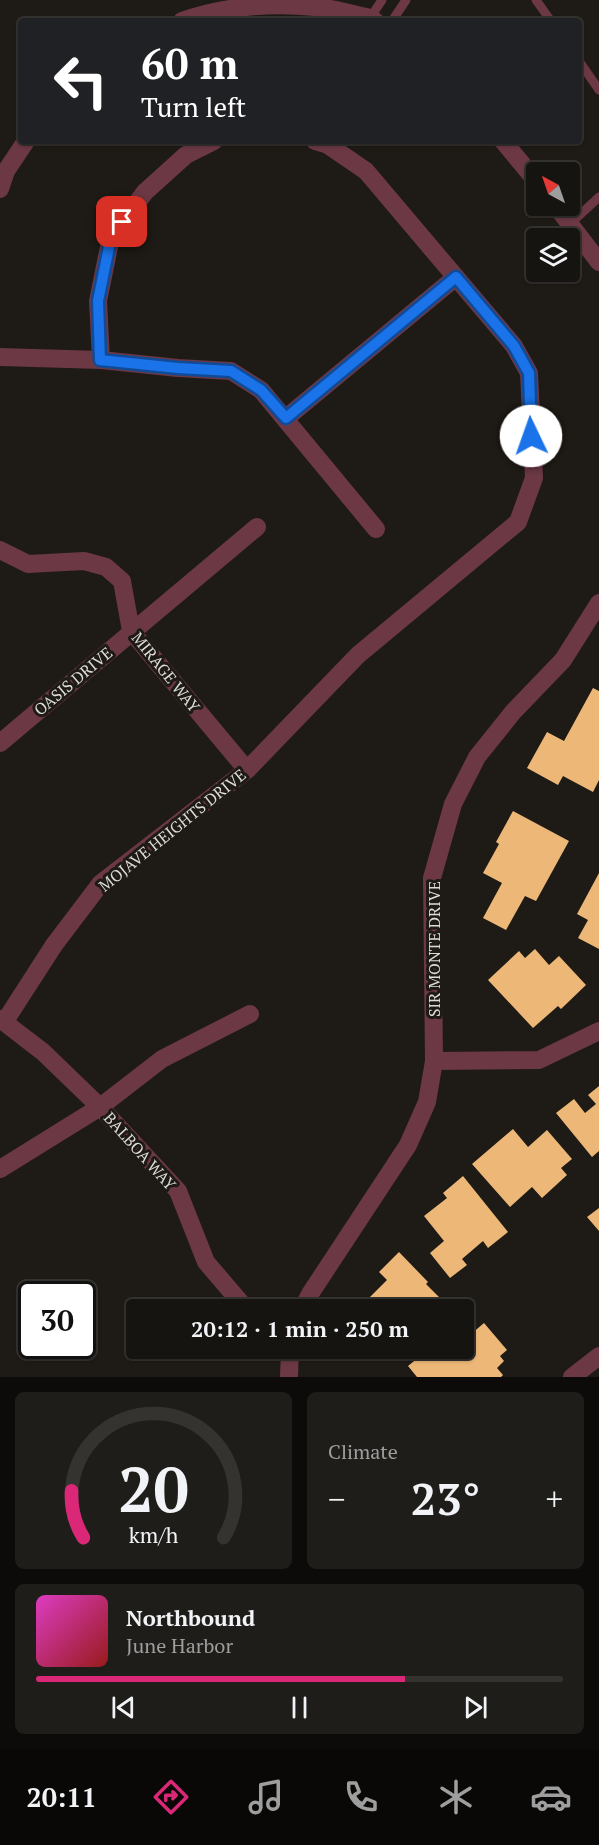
<!DOCTYPE html>
<meta charset="utf-8">
<style>
:root{--surface:#161410;--page:#1f1d19;--text:#f1f3f6;--muted:#9e9e9f;--line:#353330;--accent:#db2777}
body{margin:0;font-family:"PT Serif",serif;background:var(--page);color:var(--text);height:100vh;display:flex;flex-direction:column;font-size:22px;white-space:nowrap}
*{box-sizing:border-box;margin:0}
p{font-size:20px;color:var(--muted)}
.icon{flex:none;width:33px;height:33px;fill:none;stroke:currentColor;stroke-width:2;stroke-linecap:round;stroke-linejoin:round}
.map{position:relative;height:1377px;overflow:hidden}
.drawer{display:flex;flex-direction:column;gap:15px;padding:15px;background:#0c0b09;flex:1}
.drawer>*{flex:none}
.guide{position:absolute;left:18px;top:18px;width:564px;height:126px;border-radius:6px;box-shadow:0 2px 4px #0004,0 0 0 2px var(--line);background:#202124;color:#fff;overflow:hidden}
.needle{width:39px;rotate:320deg}
.buttons{position:absolute;left:526px;top:162px;display:grid;gap:12px}
.buttons a{display:grid;place-items:center;width:54px;height:54px;border-radius:6px;background:var(--surface);box-shadow:0 2px 4px #0004,0 0 0 2px var(--line);font-size:30px}
.speed{position:absolute;left:18px;top:1281px;display:flex;gap:12px;font-size:30px;font-weight:700;text-align:center}
.speed>*{display:grid;place-content:center;width:78px;height:78px;border-radius:50%;background:var(--surface);box-shadow:0 2px 4px #0004,0 0 0 2px var(--line);line-height:1}
.speed .limit{border:3px solid #111;border-radius:9px;background:#fff;color:#111}
.pin{position:absolute;display:grid;place-items:center;width:51px;height:51px;color:#fff;margin:-26px;border-radius:12px;box-shadow:0 3px 9px #0006}
.me{position:absolute;width:66px;margin:-33px;rotate:357deg;stroke-linejoin:round;filter:drop-shadow(0 0 4px #0008)}
.turn{display:flex;align-items:center;gap:21px;height:126px;padding:0 24px;font-size:27px}
.turn .icon{width:78px;height:78px;stroke-width:2.5}
.turn b{display:block;font-size:42px;line-height:51px}
.big{font-size:45px;font-weight:600;line-height:1.1}
.drawer .widget{flex:1;display:flex;flex-direction:column;justify-content:center;gap:9px;min-width:0;padding:0 21px;border-radius:9px;background:var(--page)}
.drawer .dial{align-items:center;gap:0}
.dial svg{height:156px;overflow:visible;fill:none;stroke:var(--line);stroke-width:7;stroke-linecap:round;text-anchor:middle}
.dial text{fill:var(--text);stroke:none}
.song{display:flex;align-items:center;gap:18px}
.cover{width:72px;height:72px;border-radius:9px;background:linear-gradient(135deg,hsl(310 70% 55%),hsl(0 70% 35%))}
.played{height:6px;border-radius:3px;background:linear-gradient(90deg,var(--accent) 70%,var(--line) 70%)}
.keys{display:flex;justify-content:space-around;direction:ltr}
.heat{display:flex;justify-content:space-between;align-items:center;font-size:33px;direction:ltr}
.drawer .tiles{flex:1;display:grid;gap:15px;grid-template-columns:1fr 1fr}
.widget:last-child{grid-column:span 2}
.trip{position:absolute;left:126px;top:1299px;width:348px;height:60px;border-radius:6px;background:var(--surface);box-shadow:0 2px 4px #0004,0 0 0 2px var(--line);font-weight:600;line-height:60px;text-align:center}
.dock{display:flex;height:96px;justify-content:space-around;align-items:center;background:#090806;color:var(--muted)}
.dock .icon{width:42px;height:42px}
.dock .selected{color:var(--accent)}
.dock b{font-size:27px;color:var(--text)}
.map>svg:first-child{display:block}
.building{fill:#edb877}
.lines{fill:none;stroke-linecap:round;stroke-linejoin:round}
.service{stroke:#6b3844;stroke-width:9}
.minor{stroke:#6b3844;stroke-width:18}
.route-casing{stroke:#114b97;stroke-width:15}
.route{stroke:#1a73e8;stroke-width:10}
.labels{text-anchor:middle;dominant-baseline:central;stroke-width:6;stroke-linejoin:round;paint-order:stroke}
.street-label{font-size:16px;fill:#dedbd8;stroke:#1e1a15}
</style>
<div class="map">
<svg width="599" height="1377" viewBox="0 0 599 1377">
<rect width="100%" height="100%" fill="#1e1a15"/>
<path class="building" d="M 593,688 L 599,691 L 599,780 L 593,792 L 563,776 L 558,785 L 527,768 L 547,732 L 564,741 Z
M 513,811 L 569,841 L 536,901 L 525,896 L 506,930 L 483,918 L 502,883 L 483,873 L 499,844 L 496,842 Z
M 599,873 L 599,949 L 578,938 L 588,920 L 577,914 Z
M 535,949 L 549,965 L 559,956 L 586,985 L 561,1009 L 558,1006 L 533,1028 L 488,980 L 519,951 L 525,958 Z
M 599,1086 L 599,1151 L 592,1157 L 556,1113 L 574,1099 L 585,1113 L 596,1104 L 588,1095 Z
M 513,1129 L 528,1147 L 547,1130 L 572,1159 L 561,1168 L 567,1175 L 542,1198 L 532,1187 L 510,1207 L 472,1164 Z
M 463,1176 L 508,1232 L 488,1248 L 483,1241 L 462,1259 L 467,1265 L 450,1278 L 430,1253 L 444,1241 L 424,1216 L 447,1198 L 443,1193 Z
M 599,1208 L 599,1231 L 587,1217 Z
M 399,1252 L 428,1282 L 426,1284 L 441,1299 L 430,1310 L 357,1310 L 387,1280 L 379,1272 Z
M 484,1323 L 507,1350 L 500,1356 L 504,1361 L 497,1368 L 503,1375 L 501,1377 L 417,1377 L 408,1366 L 430,1348 L 464,1348 L 464,1340 Z"/>
<g class="lines">
<path class="service" d="M 536,0 L 551,21
M 370,18 L 382,0
M 392,21 L 406,0
M 579,61 L 599,90
M 571,223 L 599,197"/>
<path class="minor" d="M 182,21 C 224,6 272,3 315,7 C 333,8 352,14 370,18 L 375,21
M 503,141 L 537,182
M 0,189 L 6,171 L 26,141
M 556,206 L 599,262
M 0,357 L 101,360 L 178,368 L 231,371 L 261,390 L 376,529
M 101,360 L 98,301 L 111,237 L 145,192 L 186,155 L 214,141
M 286,418 L 456,277
M 0,550 L 28,564 L 84,561 L 106,567 L 122,581 L 131,631 L 247,770
M 0,743 L 257,527
M 0,1019 L 43,1052 L 100,1107 L 178,1191 L 206,1262 L 247,1310
M 5,1021 L 54,945 L 101,883 L 247,770 L 358,655 L 518,522 L 534,478 L 529,373 L 514,346 L 366,171 L 328,145 L 315,141
M 434,1061 L 539,1060 L 599,1031
M 0,1169 L 100,1107 L 162,1059 L 250,1014
M 302,1310 L 310,1294 L 408,1145 L 427,1102 L 434,1061 L 432,878 L 453,804 L 477,757 L 513,712 L 563,660 L 599,603
M 289,1377 L 290,1348
M 572,1377 L 599,1356"/>
</g>
<g class="lines">
<g class="route-casing">
<path id="route" d="M 122,222 L 111,237 L 98,301 L 100,360 L 178,368 L 231,371 L 261,390 L 286,418 L 456,277 L 514,346 L 529,373 L 531,436"/>
</g>
<use href="#route" class="route"/>
</g>
<g class="labels">
<g class="street-label">
<text transform="translate(166 672) rotate(51)">MIRAGE WAY</text>
<text transform="translate(73 681) rotate(-40)">OASIS DRIVE</text>
<text transform="translate(172 830) rotate(-39)">MOJAVE HEIGHTS DRIVE</text>
<text transform="translate(434 949) rotate(-90)">SIR MONTE DRIVE</text>
<text transform="translate(140 1151) rotate(48)">BALBOA WAY</text>
</g>
</g>
</svg>
<div class="buttons">
<a><svg class="needle" viewBox="-14 -14 28 28"><path d="M0-13l5 13h-10z" fill="#e53935"/><path d="M0 13l5-13h-10z" fill="#9e9e9f"/></svg></a>
<a><svg class="icon" aria-label="layers" viewBox="0 0 24 24"><path d="M12 4l9 5-9 5-9-5zM3 14l9 5 9-5"/></svg></a>
</div>
<div class="speed"><div class="limit">30</div></div>
<div class="pin" style="left:122px;top:222px;background:#d93025"><svg class="icon" aria-label="arrive" viewBox="0 0 24 24"><path d="M6 21V4h12l-3 4 3 4H6"/></svg></div>
<svg class="me" style="left:531px;top:436px" viewBox="-20 -20 40 40"><circle r="19" fill="#fff"/><path d="M0-13L10 11 0 6-10 11z" fill="#1a73e8"/></svg>
<div class="trip">20:12 · 1 min · 250 m</div>
<div class="guide">
<div class="turn"><svg class="icon" aria-label="left" viewBox="0 0 24 24"><path d="M17 20v-9H6M10 6l-5 5 5 5"/></svg><div><b>60 m</b>Turn left</div></div>
</div>
</div>
<section class="drawer">
<div class="tiles">
<div class="widget dial"><svg viewBox="0 0 100 80">
<path d="M14 69A42 42 0 1 1 86 69"/>
<path d="M14 69A42 42 0 0 1 8 45" stroke="#db2777"/>
<text x="50" y="56" font-size="32" font-weight="700">20</text>
<text x="50" y="72" font-size="11">km/h</text>
</svg></div>
<div class="widget"><p>Climate</p>
<div class="heat"><a>−</a><b class="big">23°</b><a>+</a></div>
</div>
<div class="widget">
<div class="song"><i class="cover"></i><div><b>Northbound</b><p>June Harbor</p></div></div>
<div class="played"></div>
<div class="keys"><svg class="icon" aria-label="previous" viewBox="0 0 24 24"><path d="M18 5L8 12l10 7zM5 5v14"/></svg><svg class="icon" aria-label="pause" viewBox="0 0 24 24"><path d="M8 5v14M16 5v14"/></svg><svg class="icon" aria-label="next" viewBox="0 0 24 24"><path d="M6 5l10 7-10 7zM19 5v14"/></svg></div>
</div>
</div>
</section>
<nav class="dock">
<b>20:11</b>
<svg class="icon selected" aria-label="directions" viewBox="0 0 24 24"><path d="M12 3l9 9-9 9-9-9zM9 14v-3h6M13 9l2 2-2 2"/></svg>
<svg class="icon" aria-label="music" viewBox="0 0 24 24"><path d="M9 18V5l10-2v13"/><circle cx="6" cy="18" r="3"/><circle cx="16" cy="16" r="3"/></svg>
<svg class="icon" aria-label="phone" viewBox="0 0 24 24"><path d="M5 4h4l2 5-3 2q2 4 5 5l2-3 5 2v4C11 20 4 13 5 4z"/></svg>
<svg class="icon" aria-label="climate" viewBox="0 0 24 24"><path d="M12 3v18M4 7l16 10M4 17L20 7"/></svg>
<svg class="icon" aria-label="car" viewBox="0 0 24 24"><path d="M5 17H2v-5l4-1 3-4h7l3 4 3 1v5h-3M9 17h6M6 11h13"/><circle cx="7" cy="17" r="2"/><circle cx="17" cy="17" r="2"/></svg>
</nav>
